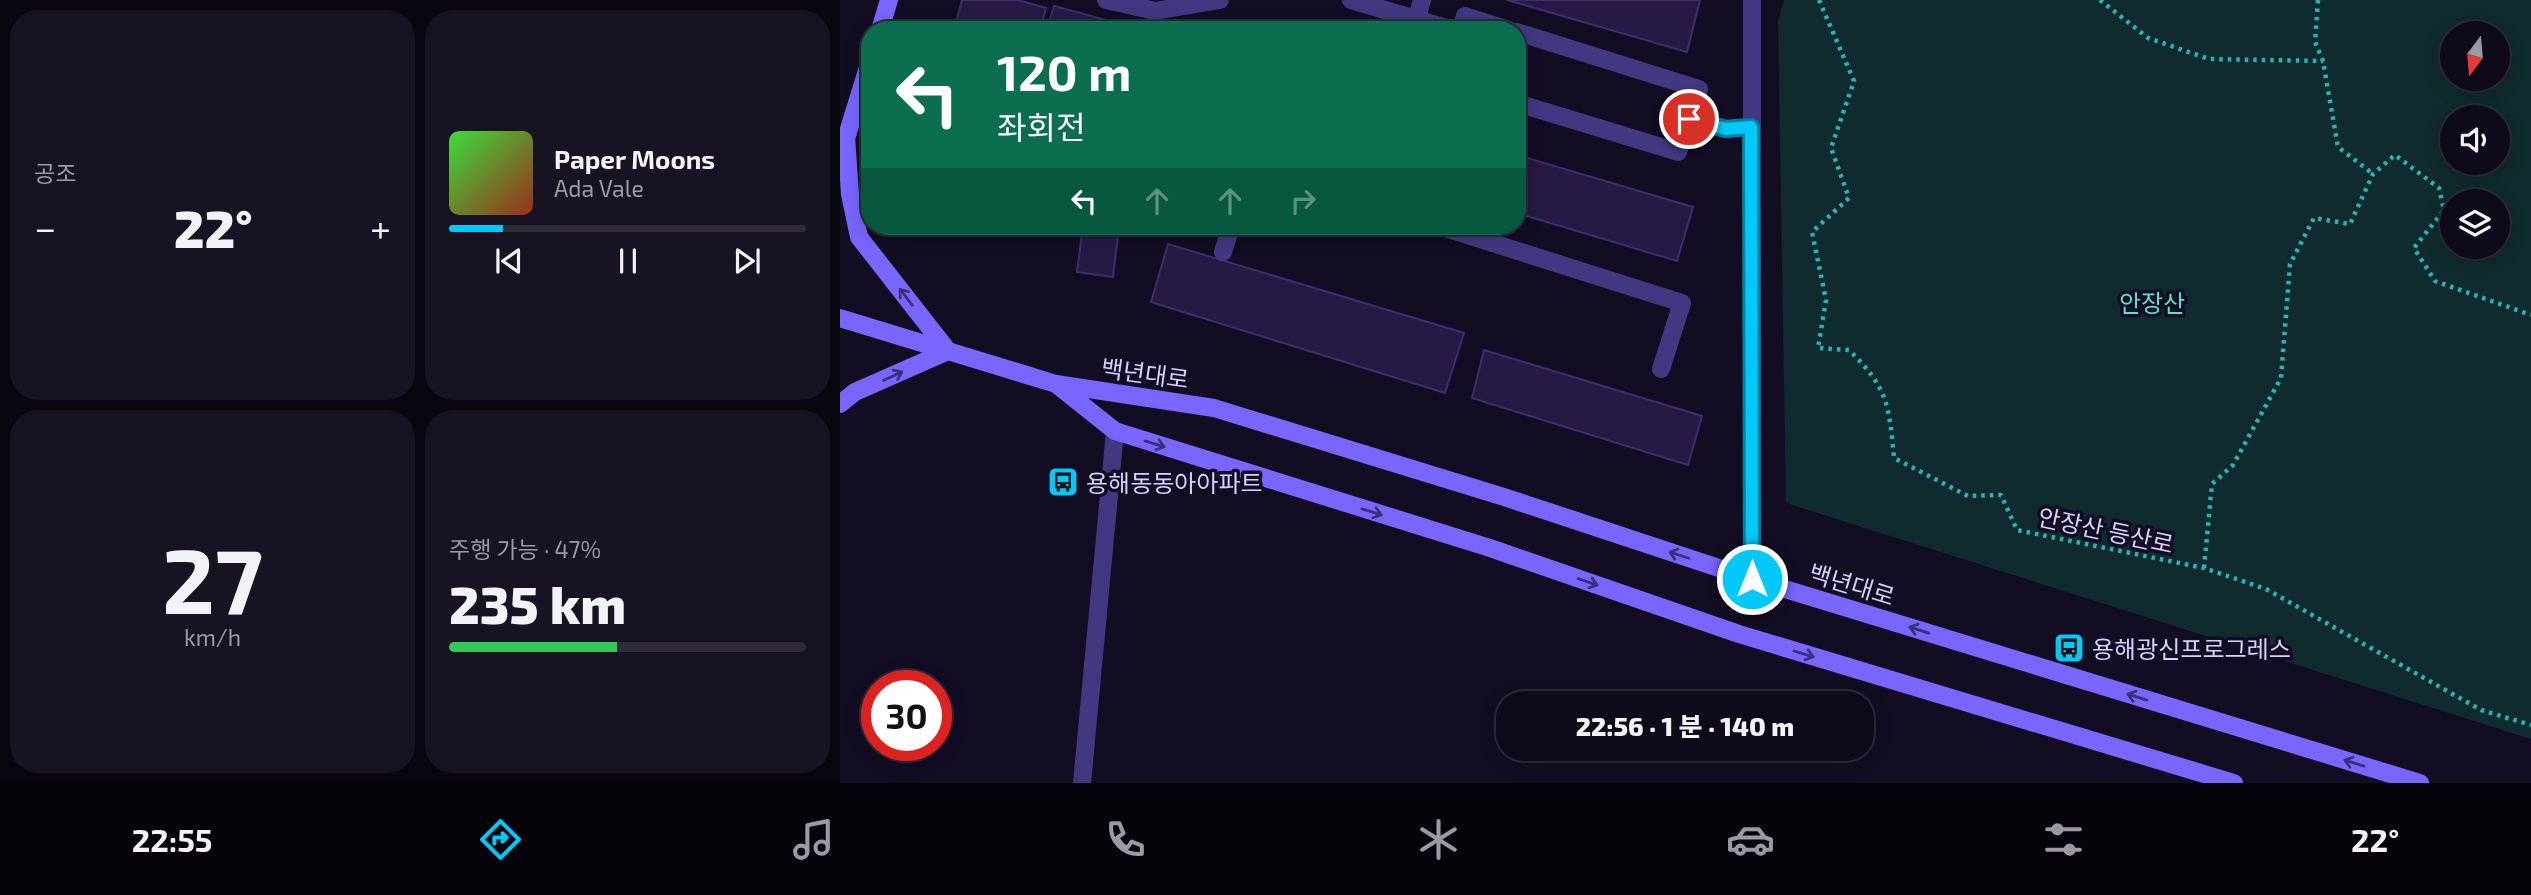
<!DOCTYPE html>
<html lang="ko">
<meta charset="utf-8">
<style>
:root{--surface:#0e0a1a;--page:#171323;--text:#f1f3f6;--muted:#9b9aa2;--line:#2e2b39;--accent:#00c9fa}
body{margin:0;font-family:"Exo 2","Noto Sans KR",sans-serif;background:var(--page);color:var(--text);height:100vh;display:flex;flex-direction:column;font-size:26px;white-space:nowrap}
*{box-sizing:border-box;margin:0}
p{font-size:23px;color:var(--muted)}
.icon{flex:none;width:38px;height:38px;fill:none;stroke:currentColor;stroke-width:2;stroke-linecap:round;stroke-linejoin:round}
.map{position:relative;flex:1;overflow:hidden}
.panel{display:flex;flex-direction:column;gap:10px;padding:10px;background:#08060e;width:840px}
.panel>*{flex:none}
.guide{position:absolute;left:21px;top:21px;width:665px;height:214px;border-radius:28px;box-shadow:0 4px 18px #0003,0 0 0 2px var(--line);background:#0b6e4f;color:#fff;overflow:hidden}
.needle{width:46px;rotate:196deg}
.buttons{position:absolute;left:1600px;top:21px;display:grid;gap:14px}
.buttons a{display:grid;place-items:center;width:70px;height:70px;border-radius:50%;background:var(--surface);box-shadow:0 4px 18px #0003,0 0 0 2px var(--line);font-size:35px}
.speed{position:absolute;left:21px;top:670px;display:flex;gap:14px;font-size:35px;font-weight:700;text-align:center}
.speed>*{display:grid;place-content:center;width:91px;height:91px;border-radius:50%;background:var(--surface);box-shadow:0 4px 18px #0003,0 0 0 2px var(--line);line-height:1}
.speed .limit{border:10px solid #d22;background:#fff;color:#111}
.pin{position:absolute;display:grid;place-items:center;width:60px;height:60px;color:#fff;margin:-30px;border:4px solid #fff;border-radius:50%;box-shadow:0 2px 7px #0007}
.me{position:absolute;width:77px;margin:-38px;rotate:0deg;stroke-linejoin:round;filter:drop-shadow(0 0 5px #0008)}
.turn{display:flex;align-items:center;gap:24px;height:147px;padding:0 21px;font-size:32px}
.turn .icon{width:91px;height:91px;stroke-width:2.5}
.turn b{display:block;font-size:49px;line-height:60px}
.lanes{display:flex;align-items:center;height:66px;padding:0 21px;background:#0003;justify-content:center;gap:35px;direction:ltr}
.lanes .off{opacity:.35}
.big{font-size:52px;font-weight:800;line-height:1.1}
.panel .widget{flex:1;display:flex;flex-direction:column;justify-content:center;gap:10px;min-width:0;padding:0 24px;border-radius:28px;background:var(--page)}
.panel .dial{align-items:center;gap:0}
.dial b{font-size:91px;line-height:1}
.song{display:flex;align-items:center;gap:21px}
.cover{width:84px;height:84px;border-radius:10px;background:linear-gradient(135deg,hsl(120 70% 55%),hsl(10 70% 35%))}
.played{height:7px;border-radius:4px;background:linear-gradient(90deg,var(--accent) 15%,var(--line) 15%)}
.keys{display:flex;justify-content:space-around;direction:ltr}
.heat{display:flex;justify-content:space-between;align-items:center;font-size:38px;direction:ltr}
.charge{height:10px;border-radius:5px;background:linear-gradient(90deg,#34c759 47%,var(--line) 0)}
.panel .tiles{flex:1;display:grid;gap:10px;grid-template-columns:repeat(2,1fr)}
.trip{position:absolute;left:656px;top:691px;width:378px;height:70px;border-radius:28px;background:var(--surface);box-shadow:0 4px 18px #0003,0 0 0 2px var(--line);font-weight:800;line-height:70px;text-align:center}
.dock{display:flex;height:112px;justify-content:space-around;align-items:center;background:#06040a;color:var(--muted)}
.dock .icon{width:49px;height:49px}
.dock .selected{color:var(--accent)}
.dock b{font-size:32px;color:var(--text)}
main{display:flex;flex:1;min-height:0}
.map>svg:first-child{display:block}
.green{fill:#102b2d;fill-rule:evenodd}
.building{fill:#261944;stroke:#3f2b70;stroke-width:2}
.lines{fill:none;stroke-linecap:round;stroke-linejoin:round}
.path{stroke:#2cb1b6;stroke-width:4.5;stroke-dasharray:3.5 5;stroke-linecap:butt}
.street{stroke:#423882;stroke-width:18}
.secondary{stroke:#7866ff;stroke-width:18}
.oneway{stroke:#3b317b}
.route-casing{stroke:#0083a2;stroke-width:18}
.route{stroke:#00c9fa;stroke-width:12}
.labels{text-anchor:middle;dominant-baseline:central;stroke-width:7;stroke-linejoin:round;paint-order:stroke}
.park-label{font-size:24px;fill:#59e1cc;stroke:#130d23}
.street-label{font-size:24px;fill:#d9cfff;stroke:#130d23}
.poi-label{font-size:24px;fill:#d9cfff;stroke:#130d23;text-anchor:start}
</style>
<main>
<section class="panel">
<div class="tiles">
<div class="widget"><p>공조</p>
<div class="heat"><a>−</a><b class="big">22°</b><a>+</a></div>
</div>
<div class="widget">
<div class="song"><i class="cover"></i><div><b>Paper Moons</b><p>Ada Vale</p></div></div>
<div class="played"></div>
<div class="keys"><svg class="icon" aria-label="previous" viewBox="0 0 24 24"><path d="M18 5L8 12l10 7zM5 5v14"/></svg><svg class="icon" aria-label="pause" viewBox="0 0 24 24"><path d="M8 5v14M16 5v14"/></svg><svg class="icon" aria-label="next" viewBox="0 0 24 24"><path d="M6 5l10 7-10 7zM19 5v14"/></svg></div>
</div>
<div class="widget dial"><b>27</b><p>km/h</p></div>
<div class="widget"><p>주행 가능 · 47%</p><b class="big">235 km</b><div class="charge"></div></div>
</div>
</section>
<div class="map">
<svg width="1691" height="783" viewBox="0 0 1691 783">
<rect width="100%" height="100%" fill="#130d23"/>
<path class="green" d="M 944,0 L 1691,0 L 1691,739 L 946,503 L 938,21 ZM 1612,33 L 1657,33 L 1657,79 L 1612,79 ZM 1612,117 L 1657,117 L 1657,163 L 1612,163 ZM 1612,201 L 1657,201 L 1657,247 L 1612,247 Z"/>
<path class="building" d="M 122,0 L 178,0 L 206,8 L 200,30 L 114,30 Z
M 667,0 L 860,0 L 847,52 Z
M 214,6 L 266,20 L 263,30 L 207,30 Z
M 265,24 L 282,30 L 263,30 Z
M 677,155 L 853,207 L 837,261 L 677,213 Z
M 243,226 L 279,226 L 273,277 L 237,272 Z
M 328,244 L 624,333 L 605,393 L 311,302 Z
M 644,350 L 862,416 L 848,465 L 632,398 Z"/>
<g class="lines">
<path class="path" d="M 979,0 L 1014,81 L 991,148 L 1009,198 L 972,232 L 986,300 L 978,348 L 1009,350 C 1048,388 1049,405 1054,458 L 1128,496 L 1161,495 L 1177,530 L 1364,568 L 1426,589 L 1641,710 L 1691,725
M 1260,0 L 1308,38 L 1369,59 L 1483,61
M 1478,0 L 1475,42 L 1483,61 L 1498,147 L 1533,174
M 1364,568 L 1372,484 L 1393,465 L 1441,378 L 1450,264 L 1474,218 L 1510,224 L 1533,174 L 1555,155 L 1599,188 L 1604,210 L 1574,248 L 1595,281 L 1691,315"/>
<path class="street" d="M 266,0 L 315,11 L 380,0
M 511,0 L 613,30
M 577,18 L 582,0
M 621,30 L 625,16 L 669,30
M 677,32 L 859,89 L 838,152 L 677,103
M 849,119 L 886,129 L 911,127
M 599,226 L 842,303 L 821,369
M 383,252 L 391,226
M 912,579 L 912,0
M 242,783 L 275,431"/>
<path class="secondary" d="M 40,30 L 49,0
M 4,145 L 30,61
M 0,318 L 216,384 L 374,408 L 664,497 L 912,579 L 1580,783
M 216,384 L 275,431 L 650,548 L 899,634 L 1394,783
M 0,404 L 15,392 L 108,351 L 19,237 L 10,194 L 6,136"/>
</g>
<defs><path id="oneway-shaft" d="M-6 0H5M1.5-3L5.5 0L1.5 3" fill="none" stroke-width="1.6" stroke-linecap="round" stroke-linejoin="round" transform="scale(1.75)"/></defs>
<g class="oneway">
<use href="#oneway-shaft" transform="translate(66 297) rotate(-127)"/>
<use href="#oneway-shaft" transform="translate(53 376) rotate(-25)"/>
<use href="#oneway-shaft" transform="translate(315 444) rotate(17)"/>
<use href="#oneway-shaft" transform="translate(532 512) rotate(17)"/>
<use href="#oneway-shaft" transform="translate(839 555) rotate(-162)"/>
<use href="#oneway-shaft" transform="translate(748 582) rotate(19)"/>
<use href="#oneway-shaft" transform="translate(1079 630) rotate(-163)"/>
<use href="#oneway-shaft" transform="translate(964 654) rotate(17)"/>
<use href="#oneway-shaft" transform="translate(1297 697) rotate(-163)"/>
<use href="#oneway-shaft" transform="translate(1514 763) rotate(-163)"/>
</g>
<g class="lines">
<g class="route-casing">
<path id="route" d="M 849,119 L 886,129 L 911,127 L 912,579"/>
</g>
<use href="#route" class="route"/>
</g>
<defs>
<g id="bus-square" transform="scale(1.575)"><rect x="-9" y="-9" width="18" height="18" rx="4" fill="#00c9fa" stroke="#130d23"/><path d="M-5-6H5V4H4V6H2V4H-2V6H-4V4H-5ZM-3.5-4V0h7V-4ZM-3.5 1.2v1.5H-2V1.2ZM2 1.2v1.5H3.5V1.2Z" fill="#111"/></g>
</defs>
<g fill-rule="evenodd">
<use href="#bus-square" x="223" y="482"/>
<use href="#bus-square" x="1229" y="648"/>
</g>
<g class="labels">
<g class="park-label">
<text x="1312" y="302">안장산</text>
</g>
<g class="street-label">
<text transform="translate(305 373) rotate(8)">백년대로</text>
<text transform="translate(1266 530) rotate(12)">안장산 등산로</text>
<text transform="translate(1012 584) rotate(17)">백년대로</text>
</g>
<g class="poi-label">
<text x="246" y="482">용해동동아아파트</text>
<text x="1252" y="648">용해광신프로그레스</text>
</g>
</g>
</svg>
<div class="buttons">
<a><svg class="needle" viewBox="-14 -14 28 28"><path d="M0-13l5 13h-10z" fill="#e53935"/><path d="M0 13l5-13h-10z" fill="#9b9aa2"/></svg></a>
<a><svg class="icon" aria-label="sound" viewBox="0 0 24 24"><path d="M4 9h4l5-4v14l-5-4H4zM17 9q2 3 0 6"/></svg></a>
<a><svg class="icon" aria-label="layers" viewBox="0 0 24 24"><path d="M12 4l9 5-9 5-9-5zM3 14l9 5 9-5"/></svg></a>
</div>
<div class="speed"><div class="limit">30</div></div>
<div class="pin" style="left:849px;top:119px;background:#d93025"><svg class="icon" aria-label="arrive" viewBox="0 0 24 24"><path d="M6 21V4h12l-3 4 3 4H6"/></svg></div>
<svg class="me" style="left:912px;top:579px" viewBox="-20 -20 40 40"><circle r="17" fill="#00c9fa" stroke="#fff" stroke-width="3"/><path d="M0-11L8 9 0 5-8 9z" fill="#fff"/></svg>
<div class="trip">22:56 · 1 분 · 140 m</div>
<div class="guide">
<div class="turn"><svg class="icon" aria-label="left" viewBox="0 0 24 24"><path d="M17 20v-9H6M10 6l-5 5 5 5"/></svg><div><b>120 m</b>좌회전</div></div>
<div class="lanes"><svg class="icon" aria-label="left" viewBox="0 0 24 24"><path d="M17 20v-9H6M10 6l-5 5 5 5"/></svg><svg class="icon off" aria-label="ahead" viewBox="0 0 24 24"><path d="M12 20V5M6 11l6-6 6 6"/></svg><svg class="icon off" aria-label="ahead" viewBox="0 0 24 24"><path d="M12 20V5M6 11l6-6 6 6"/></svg><svg class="icon off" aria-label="right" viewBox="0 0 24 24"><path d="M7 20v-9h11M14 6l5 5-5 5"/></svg></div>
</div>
</div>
</main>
<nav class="dock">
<b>22:55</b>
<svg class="icon selected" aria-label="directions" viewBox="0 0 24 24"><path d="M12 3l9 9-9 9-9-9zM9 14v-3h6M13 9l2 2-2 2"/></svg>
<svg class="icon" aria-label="music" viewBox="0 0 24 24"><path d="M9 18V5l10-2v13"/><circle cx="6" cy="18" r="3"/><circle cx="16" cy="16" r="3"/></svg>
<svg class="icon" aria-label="phone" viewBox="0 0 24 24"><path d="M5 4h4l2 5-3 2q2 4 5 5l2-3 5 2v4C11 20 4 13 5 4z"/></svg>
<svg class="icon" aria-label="climate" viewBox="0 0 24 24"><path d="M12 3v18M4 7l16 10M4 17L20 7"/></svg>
<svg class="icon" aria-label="car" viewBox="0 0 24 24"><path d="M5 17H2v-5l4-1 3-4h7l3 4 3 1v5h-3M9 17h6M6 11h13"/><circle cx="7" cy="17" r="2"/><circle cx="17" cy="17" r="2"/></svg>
<svg class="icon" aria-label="filters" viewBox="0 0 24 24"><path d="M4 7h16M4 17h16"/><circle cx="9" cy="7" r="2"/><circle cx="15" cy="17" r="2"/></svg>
<b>22°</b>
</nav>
